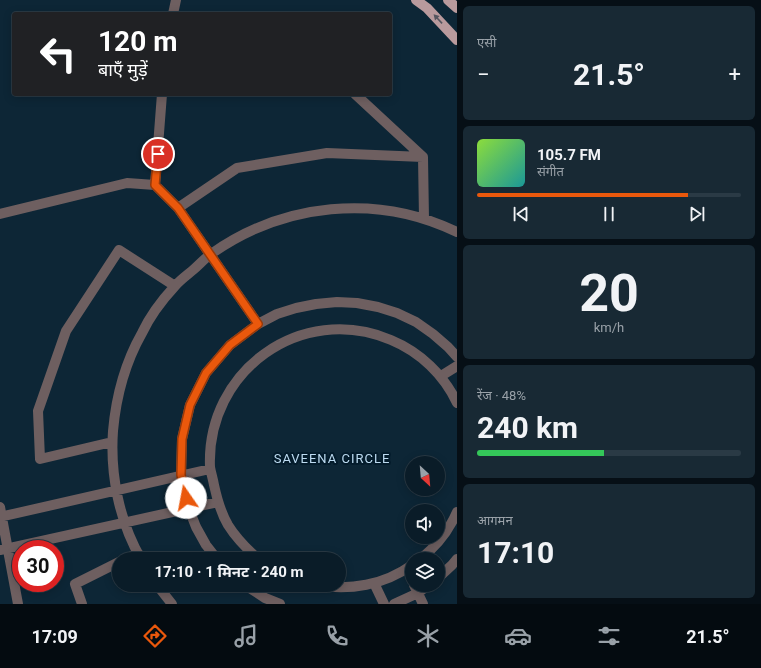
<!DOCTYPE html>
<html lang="hi">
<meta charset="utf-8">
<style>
:root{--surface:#0a1c28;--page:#182934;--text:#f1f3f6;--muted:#99a1a8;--line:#2a3a45;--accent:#ea580c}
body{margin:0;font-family:Roboto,"Noto Sans Devanagari",sans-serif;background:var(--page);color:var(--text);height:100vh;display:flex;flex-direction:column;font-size:15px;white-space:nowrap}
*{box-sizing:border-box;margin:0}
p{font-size:13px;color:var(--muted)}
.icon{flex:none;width:22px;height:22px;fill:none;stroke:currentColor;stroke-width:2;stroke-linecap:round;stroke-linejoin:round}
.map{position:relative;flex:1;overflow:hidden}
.side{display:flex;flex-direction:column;gap:6px;padding:6px;background:#060f16;width:304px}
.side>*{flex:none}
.guide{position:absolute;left:12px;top:12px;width:380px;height:84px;border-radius:4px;box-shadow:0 2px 10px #0003,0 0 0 1px var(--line);background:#202124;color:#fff;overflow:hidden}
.needle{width:26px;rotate:154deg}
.fabs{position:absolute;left:405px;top:456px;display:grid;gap:8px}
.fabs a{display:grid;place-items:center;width:40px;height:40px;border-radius:50%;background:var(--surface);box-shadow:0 2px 10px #0003,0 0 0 1px var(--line);font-size:20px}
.speed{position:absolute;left:12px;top:540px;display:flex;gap:8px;font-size:20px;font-weight:700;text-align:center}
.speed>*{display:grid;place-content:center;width:52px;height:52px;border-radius:50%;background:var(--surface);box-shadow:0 2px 10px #0003,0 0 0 1px var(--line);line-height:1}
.speed .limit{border:6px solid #d22;background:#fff;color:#111}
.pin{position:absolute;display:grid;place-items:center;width:34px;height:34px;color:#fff;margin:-17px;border:2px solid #fff;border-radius:50%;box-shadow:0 1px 4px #0007}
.me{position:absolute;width:44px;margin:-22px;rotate:348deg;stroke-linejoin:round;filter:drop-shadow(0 0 3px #0008)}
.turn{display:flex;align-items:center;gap:14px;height:84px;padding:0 20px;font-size:18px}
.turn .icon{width:52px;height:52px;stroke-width:2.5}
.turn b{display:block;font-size:28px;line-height:34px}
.big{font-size:30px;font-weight:700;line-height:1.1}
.side .tile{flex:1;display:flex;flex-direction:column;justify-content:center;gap:6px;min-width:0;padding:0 14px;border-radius:6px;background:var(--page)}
.side .dial{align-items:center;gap:0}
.dial b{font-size:52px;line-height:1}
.song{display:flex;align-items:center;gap:12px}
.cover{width:48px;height:48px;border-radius:6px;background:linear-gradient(135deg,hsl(90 70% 55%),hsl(180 70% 35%))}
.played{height:4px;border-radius:2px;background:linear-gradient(90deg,var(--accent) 80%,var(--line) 80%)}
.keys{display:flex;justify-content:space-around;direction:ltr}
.heat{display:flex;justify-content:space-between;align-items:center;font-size:22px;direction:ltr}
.charge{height:6px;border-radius:3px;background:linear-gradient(90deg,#34c759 48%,var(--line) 0)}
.trip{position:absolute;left:112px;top:552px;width:234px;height:40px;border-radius:20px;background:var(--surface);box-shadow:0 2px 10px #0003,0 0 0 1px var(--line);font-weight:700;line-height:40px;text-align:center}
.tabs{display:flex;height:64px;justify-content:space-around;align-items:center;background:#040b10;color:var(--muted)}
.tabs .icon{width:28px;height:28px}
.tabs .selected{color:var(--accent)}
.tabs b{font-size:18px;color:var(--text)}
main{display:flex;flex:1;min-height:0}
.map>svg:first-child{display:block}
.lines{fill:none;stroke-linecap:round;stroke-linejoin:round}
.minor{stroke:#6e5f60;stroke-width:10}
.major{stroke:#b99a9d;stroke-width:10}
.oneway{fill:#55555f}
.route-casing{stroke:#983908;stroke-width:10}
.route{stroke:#ea580c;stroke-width:7}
.labels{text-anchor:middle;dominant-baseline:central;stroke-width:4;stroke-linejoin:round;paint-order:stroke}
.neighbourhood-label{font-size:13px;letter-spacing:1px;fill:#bddbf1;stroke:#041c2c}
</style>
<main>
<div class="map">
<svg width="457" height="604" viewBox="0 0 457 604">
<rect width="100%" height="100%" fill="#0d2636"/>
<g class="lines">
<path class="minor" d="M 173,14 L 176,0
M 355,94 L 423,157 L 424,219
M 155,185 L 162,94
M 178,208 L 237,168 L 327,153 L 423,157
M 0,214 L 127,183 L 155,185 L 178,208 L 258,324
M 441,376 L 457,366
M 112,442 L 40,459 L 38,411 L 66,331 L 119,250 L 175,286
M 0,507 L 18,604
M 0,517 L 210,469
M 0,550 L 218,502
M 126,559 L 138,553
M 141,559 C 119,521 110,474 113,431 C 116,397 125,363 142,333 C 150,316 162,300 175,286 C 180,280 187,275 193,270 C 199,265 204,259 211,254 C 283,203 377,193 457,232
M 217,559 L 206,545 L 196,527 L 189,509 L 181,475 L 182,439 L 190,405 L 206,373 L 230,345 L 258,324 L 277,314 L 296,308 L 316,304 L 337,302 L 357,303 L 378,307 L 397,313 L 416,322 L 433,334 L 448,347 L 457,357
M 258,559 C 247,549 236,538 228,525 C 221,513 217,499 214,485 C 213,479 211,473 210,467 C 206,371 301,302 391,340 C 420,352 444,375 457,403
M 420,559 C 436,547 449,530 457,512
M 438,578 L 452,565 L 457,559
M 374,583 L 384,604
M 157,585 L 172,604
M 245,585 L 265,598 L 280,604
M 316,585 C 350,591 384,585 412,565
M 414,585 L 423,604
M 82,604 L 75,584 L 119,562
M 394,604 L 418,593 L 428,585"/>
<path class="major" d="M 416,0 L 427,8 L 457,40
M 448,0 L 457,8"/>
</g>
<defs><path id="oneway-solid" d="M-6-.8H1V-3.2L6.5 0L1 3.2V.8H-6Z"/></defs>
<use class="oneway" href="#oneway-solid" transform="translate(438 19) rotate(-133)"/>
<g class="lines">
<g class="route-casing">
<path id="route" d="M 158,154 L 155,185 L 178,208 L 258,324 L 230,345 L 206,373 L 190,405 L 182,439 L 181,475 L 186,498"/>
</g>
<use href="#route" class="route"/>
</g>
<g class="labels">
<g class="neighbourhood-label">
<text x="332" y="458">SAVEENA CIRCLE</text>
</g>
</g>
</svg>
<div class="fabs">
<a><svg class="needle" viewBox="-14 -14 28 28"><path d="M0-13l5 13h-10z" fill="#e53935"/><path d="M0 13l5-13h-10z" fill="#99a1a8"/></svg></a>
<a><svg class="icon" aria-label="sound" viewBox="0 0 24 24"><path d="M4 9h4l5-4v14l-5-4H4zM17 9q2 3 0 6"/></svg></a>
<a><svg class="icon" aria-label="layers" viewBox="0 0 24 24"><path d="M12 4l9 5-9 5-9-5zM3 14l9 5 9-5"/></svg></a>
</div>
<div class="speed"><div class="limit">30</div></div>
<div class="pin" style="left:158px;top:154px;background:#d93025"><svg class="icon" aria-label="arrive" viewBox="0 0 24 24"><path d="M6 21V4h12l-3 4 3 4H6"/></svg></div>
<svg class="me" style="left:186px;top:498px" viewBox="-20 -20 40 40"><circle r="19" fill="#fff"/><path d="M0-13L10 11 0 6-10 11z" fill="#ea580c"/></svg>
<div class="trip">17:10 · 1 मिनट · 240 m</div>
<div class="guide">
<div class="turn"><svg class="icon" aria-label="left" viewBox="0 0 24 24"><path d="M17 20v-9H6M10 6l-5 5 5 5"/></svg><div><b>120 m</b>बाएँ मुड़ें</div></div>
</div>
</div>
<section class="side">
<div class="tile"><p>एसी</p>
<div class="heat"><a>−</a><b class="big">21.5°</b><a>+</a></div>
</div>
<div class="tile">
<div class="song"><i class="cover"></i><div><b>105.7 FM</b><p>संगीत</p></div></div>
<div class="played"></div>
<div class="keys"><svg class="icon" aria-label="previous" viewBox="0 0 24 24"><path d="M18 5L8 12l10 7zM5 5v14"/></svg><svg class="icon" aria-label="pause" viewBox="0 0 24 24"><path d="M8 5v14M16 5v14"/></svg><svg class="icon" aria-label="next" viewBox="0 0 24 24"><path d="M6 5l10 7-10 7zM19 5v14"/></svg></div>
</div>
<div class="tile dial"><b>20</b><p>km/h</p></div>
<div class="tile"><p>रेंज · 48%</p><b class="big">240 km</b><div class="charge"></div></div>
<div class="tile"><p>आगमन</p><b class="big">17:10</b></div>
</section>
</main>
<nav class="tabs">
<b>17:09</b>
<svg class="icon selected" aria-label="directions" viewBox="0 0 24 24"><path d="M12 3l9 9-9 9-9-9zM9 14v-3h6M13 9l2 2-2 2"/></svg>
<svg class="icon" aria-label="music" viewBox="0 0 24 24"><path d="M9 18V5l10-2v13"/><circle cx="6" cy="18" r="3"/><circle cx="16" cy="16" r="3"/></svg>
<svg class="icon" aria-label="phone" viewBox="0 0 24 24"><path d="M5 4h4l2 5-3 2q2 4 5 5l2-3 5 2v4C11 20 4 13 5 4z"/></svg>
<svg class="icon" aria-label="climate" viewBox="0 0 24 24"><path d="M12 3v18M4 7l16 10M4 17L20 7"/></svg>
<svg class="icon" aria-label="car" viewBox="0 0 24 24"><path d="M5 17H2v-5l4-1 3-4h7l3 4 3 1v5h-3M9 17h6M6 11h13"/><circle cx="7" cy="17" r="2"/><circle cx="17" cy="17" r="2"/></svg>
<svg class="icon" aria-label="filters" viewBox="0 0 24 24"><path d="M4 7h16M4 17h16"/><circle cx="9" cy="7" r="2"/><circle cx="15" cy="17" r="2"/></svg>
<b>21.5°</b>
</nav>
